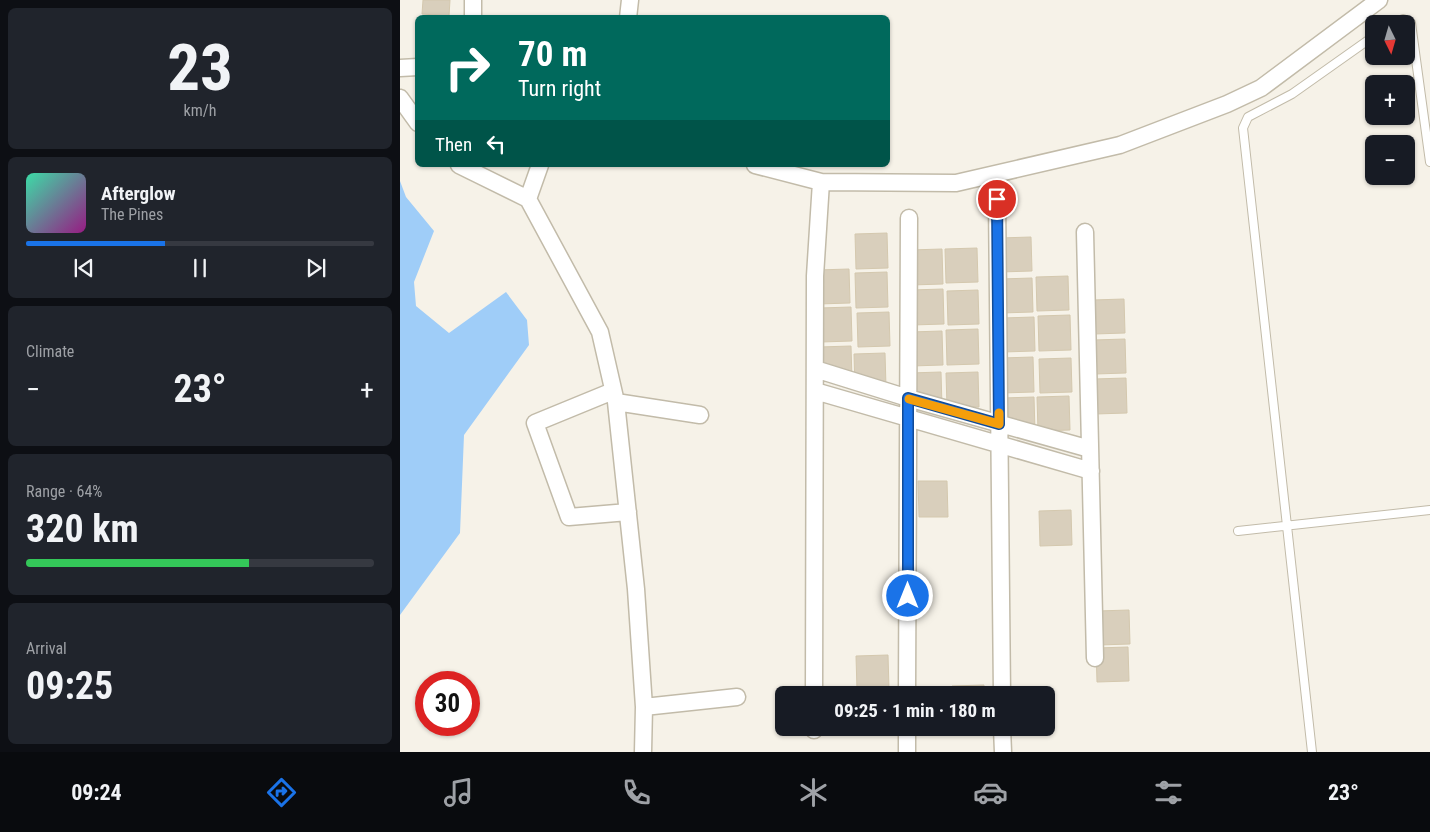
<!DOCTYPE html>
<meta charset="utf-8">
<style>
:root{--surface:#171b24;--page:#20242c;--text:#f1f3f6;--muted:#9ea1a6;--line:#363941;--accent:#1a73e8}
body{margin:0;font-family:"Roboto Condensed",sans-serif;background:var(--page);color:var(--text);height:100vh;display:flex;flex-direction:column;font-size:19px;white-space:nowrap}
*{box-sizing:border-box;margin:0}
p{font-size:16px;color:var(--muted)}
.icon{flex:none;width:28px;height:28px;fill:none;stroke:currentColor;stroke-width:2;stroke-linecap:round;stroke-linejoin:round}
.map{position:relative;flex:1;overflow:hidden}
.sheet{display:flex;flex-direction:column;gap:8px;padding:8px;background:#0d0f14;width:400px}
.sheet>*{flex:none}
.banner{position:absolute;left:15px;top:15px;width:475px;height:152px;border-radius:8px;box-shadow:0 1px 4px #0004;background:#00695c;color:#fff;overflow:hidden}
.needle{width:32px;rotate:175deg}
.tools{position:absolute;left:965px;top:15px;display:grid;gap:10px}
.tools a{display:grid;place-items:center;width:50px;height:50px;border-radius:8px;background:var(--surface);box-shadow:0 1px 4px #0004;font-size:25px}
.speed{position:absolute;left:15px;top:671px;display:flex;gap:10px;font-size:25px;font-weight:700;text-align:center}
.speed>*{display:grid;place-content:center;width:65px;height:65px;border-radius:50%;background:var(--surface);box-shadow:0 1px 4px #0004;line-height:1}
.speed .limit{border:8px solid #d22;background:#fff;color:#111}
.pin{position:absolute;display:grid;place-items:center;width:42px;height:42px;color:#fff;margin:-21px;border:2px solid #fff;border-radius:50%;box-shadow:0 1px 5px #0007}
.me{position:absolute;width:55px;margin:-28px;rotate:0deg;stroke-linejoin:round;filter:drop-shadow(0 0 4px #0008)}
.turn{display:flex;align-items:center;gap:18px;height:105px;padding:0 20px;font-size:22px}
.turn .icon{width:65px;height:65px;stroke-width:2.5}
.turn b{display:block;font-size:35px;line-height:42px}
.then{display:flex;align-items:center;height:48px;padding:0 20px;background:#0003;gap:10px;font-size:19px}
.big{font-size:38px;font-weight:700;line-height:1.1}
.sheet .card{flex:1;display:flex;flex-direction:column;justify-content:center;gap:8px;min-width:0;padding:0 18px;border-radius:8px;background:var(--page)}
.sheet .dial{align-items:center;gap:0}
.dial b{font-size:65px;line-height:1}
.song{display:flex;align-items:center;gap:15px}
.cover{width:60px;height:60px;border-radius:8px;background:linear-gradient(135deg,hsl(160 70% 55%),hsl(310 70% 35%))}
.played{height:5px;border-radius:2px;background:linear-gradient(90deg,var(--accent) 40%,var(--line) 40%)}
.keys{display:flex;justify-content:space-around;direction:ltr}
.heat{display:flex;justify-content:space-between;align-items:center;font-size:28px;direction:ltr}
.charge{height:8px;border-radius:4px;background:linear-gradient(90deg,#34c759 64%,var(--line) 0)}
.trip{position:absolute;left:375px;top:686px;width:280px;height:50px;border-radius:8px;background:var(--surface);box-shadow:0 1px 4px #0004;font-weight:700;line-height:50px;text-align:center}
.menu{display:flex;height:80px;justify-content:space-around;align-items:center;background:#090b0e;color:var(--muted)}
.menu .icon{width:35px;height:35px}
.menu .selected{color:var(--accent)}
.menu b{font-size:22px;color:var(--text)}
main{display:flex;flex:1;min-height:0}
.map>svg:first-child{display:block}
.water{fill:#9fcdf8}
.building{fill:#d9cfbc;stroke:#d4c8ae}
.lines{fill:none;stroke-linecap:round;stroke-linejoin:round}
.service-casing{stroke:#c2bba9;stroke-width:10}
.minor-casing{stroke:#c2bba9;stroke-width:19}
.service{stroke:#fff;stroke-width:8}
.minor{stroke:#fff;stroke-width:16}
.route-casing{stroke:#114b97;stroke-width:12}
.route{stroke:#1a73e8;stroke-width:9}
.slow{stroke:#f59e0b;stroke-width:9}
</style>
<main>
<section class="sheet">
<div class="card dial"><b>23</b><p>km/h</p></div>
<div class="card">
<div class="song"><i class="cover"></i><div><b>Afterglow</b><p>The Pines</p></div></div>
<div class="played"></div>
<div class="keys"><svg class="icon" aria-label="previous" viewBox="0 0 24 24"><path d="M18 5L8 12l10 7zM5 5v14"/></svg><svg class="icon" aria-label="pause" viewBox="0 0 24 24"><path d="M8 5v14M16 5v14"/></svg><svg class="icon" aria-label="next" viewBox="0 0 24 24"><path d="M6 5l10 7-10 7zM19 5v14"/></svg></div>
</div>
<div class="card"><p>Climate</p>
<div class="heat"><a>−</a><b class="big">23°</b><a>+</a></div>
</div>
<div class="card"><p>Range · 64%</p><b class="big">320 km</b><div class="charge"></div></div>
<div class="card"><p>Arrival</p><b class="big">09:25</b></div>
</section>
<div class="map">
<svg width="1030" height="752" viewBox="0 0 1030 752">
<rect width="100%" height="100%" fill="#f6f2e8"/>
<path class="water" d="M 0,181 L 6,197 L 34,231 L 14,282 L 16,306 L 49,333 L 106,292 L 127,320 L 129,345 L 64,435 L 60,533 L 0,615 Z"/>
<path class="building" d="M 23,0 L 50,0 L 49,16 L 22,14 Z
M 487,233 L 488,268 L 456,269 L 455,234 Z
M 631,237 L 632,271 L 600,272 L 599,238 Z
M 577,248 L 578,282 L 546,283 L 545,249 Z
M 542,249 L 543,284 L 511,285 L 510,250 Z
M 449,269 L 450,303 L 418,304 L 417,270 Z
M 487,272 L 488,307 L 456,308 L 455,273 Z
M 668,276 L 669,310 L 637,311 L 636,277 Z
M 632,278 L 633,312 L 601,313 L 600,279 Z
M 543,289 L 544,324 L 512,325 L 511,290 Z
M 578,290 L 579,324 L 548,325 L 547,291 Z
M 724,299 L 725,333 L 694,334 L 693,300 Z
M 451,307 L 452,341 L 421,342 L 420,308 Z
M 489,312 L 490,346 L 458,347 L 457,313 Z
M 670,315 L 671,350 L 639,351 L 638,316 Z
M 634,317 L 635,351 L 603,352 L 602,318 Z
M 578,329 L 579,364 L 547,365 L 546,330 Z
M 542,331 L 543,365 L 511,366 L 510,332 Z
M 725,339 L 726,373 L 695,374 L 694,340 Z
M 451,346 L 452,380 L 420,381 L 419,347 Z
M 485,353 L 486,387 L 455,388 L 454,354 Z
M 633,357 L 634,392 L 602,393 L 601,358 Z
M 671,358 L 672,392 L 640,393 L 639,359 Z
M 541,372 L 542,407 L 511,408 L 510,373 Z
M 578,372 L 579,407 L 547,407 L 546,373 Z
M 726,378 L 727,413 L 695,414 L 694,379 Z
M 669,396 L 670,430 L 638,431 L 637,397 Z
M 634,397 L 635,432 L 603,433 L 602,398 Z
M 518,481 L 547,481 L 548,517 L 519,517 Z
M 671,510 L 672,545 L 640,546 L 639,511 Z
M 729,610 L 730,644 L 698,645 L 697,611 Z
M 728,647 L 729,681 L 697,682 L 696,648 Z
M 488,655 L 489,689 L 457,690 L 456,656 Z
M 584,685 L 584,695 L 553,695 L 552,686 Z
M 458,728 L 490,728 L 490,734 L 458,735 Z"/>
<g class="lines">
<g class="service-casing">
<path id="service" d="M 991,24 L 1003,19 L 1011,23 L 1030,162
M 838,531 L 1030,510
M 912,752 L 843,128 L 848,117 L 892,94 L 974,36"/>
</g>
<g class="minor-casing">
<path id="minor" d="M 73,18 L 73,0
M 228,18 L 230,0
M 0,68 L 18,67
M 0,98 L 18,123
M 59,165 L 128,199
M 140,165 L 128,199 L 200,332 L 216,402 L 236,589 L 244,707 L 243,752
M 355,165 L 421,182 L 556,183 L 720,145 L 827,104 L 861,88 L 979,0
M 597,199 L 602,695
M 685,232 L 695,658
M 415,369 L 508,398 L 690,449
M 213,391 L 135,423 L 169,517 L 228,512
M 415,391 L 691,471
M 216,402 L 300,415
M 414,695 L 415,276 L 421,182
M 507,695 L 509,218
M 244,707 L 337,697
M 602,728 L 603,752
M 414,730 L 414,728
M 507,752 L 507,728"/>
</g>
<use href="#service" class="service"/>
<use href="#minor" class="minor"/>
</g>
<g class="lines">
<g class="route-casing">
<path id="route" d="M 508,596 L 508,398 L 599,424 L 597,199"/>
</g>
<use href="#route" class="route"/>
<path class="slow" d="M 509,399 L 599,424 L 599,413"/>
</g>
</svg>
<div class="tools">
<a><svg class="needle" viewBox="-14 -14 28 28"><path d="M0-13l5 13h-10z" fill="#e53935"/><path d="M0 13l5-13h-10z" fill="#9ea1a6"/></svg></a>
<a>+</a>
<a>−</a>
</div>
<div class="speed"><div class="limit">30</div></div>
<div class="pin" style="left:597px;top:199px;background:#d93025"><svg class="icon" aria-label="arrive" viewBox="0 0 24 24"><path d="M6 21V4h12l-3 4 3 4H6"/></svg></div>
<svg class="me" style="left:508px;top:596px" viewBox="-20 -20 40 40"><circle r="17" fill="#1a73e8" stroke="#fff" stroke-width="3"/><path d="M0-11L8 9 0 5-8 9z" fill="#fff"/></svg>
<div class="trip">09:25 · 1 min · 180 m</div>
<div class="banner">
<div class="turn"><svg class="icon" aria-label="right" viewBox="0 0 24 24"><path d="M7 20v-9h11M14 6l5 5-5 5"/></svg><div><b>70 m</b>Turn right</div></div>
<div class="then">Then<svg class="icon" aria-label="left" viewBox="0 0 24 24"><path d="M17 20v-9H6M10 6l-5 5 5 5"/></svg></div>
</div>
</div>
</main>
<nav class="menu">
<b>09:24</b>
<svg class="icon selected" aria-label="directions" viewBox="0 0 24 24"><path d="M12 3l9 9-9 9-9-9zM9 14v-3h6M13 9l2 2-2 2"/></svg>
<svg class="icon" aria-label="music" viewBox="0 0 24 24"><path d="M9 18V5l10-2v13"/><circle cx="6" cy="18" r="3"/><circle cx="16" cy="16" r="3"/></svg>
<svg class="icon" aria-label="phone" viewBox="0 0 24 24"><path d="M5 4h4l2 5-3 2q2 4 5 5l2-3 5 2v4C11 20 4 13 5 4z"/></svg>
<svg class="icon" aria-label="climate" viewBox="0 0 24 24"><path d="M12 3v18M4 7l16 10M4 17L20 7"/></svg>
<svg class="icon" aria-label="car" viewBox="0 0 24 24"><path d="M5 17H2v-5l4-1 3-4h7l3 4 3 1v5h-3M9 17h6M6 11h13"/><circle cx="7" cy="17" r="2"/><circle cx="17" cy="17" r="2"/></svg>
<svg class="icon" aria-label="filters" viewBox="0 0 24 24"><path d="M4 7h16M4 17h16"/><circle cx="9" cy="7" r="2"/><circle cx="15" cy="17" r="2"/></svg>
<b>23°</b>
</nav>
